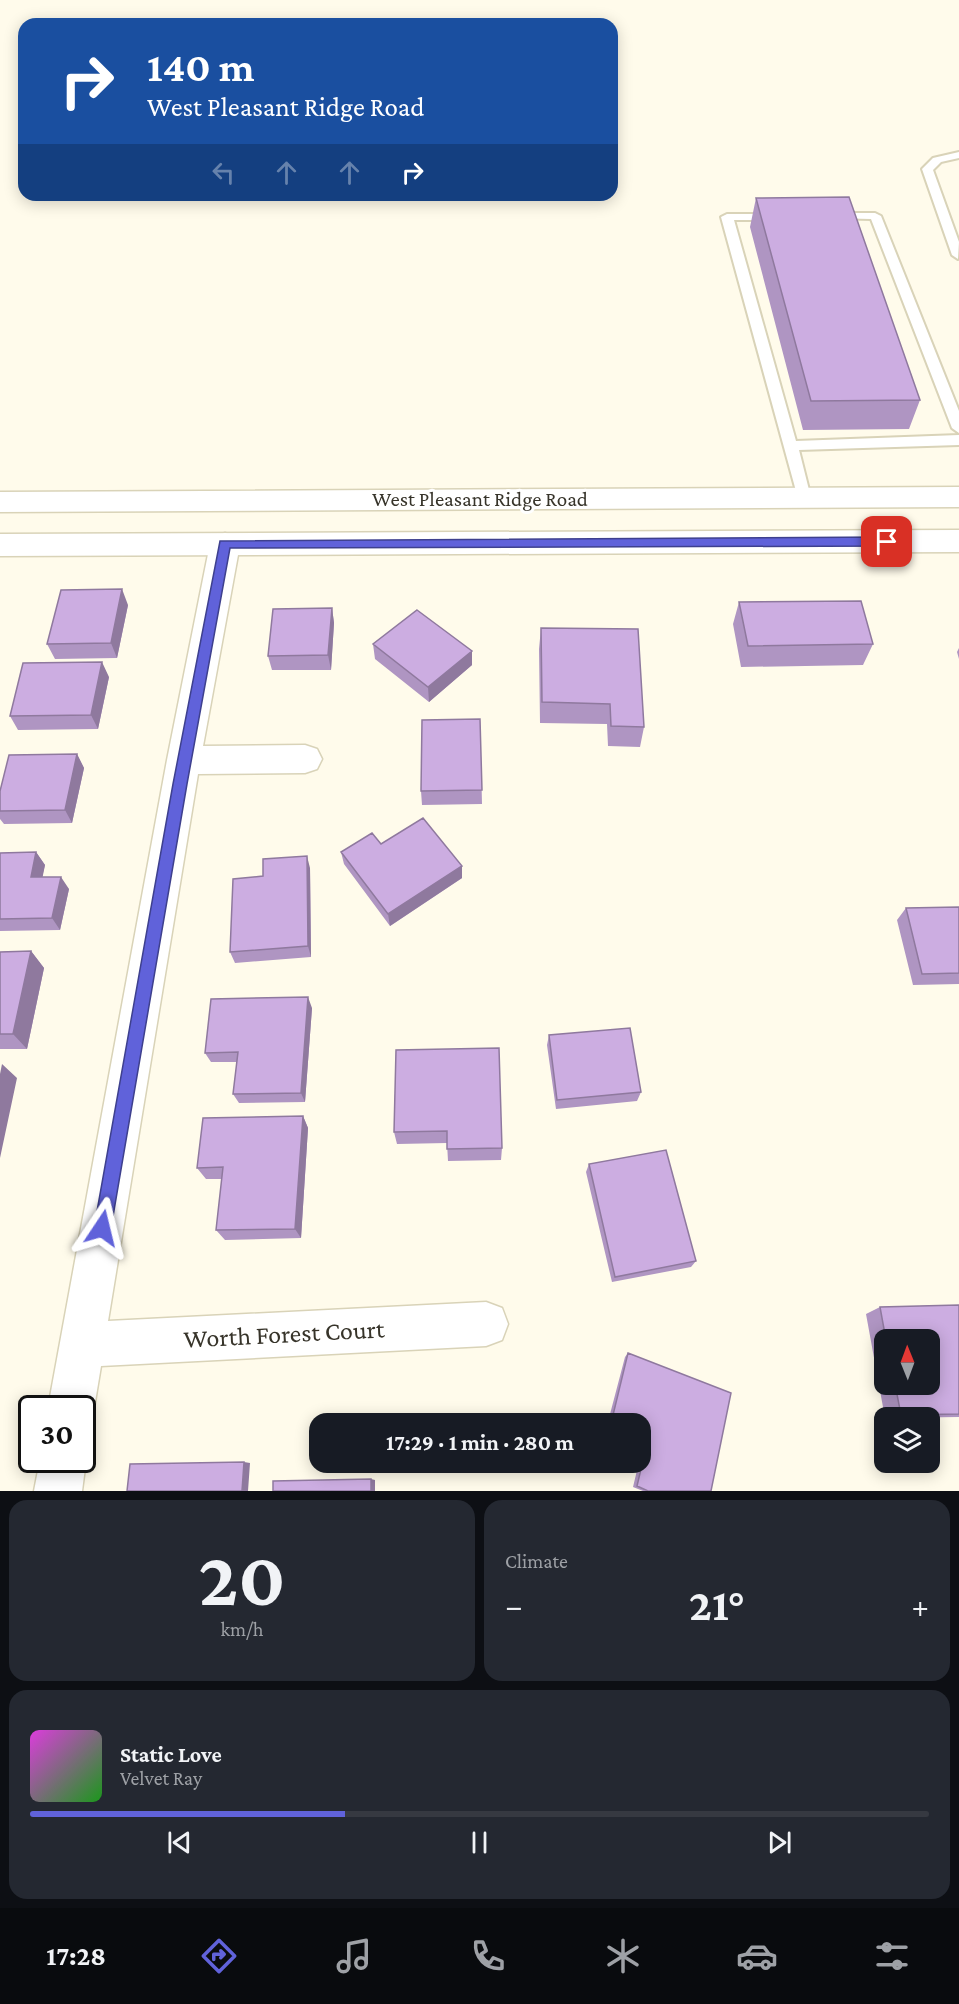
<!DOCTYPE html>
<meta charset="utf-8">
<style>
:root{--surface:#171b24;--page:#242831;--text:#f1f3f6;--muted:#9ea1a6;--line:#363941;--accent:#6062da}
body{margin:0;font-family:"Crimson Pro",serif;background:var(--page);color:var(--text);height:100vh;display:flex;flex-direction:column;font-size:22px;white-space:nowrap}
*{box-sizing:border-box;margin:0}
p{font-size:20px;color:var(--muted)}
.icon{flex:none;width:33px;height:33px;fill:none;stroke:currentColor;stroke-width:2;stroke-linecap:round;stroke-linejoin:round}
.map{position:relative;height:1491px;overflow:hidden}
.side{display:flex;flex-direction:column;gap:9px;padding:9px;background:#0d0f14;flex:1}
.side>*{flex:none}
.guide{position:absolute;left:18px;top:18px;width:600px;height:183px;border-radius:18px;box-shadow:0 3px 15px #0003;background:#1a4fa0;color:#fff;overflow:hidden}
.needle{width:39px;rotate:359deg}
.tools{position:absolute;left:874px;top:1329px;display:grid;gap:12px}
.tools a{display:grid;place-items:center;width:66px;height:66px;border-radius:12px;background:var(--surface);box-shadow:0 3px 15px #0003;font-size:30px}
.speed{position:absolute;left:18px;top:1395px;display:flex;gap:12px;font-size:30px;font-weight:700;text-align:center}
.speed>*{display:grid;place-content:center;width:78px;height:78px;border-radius:50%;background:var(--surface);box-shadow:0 3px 15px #0003;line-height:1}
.speed .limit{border:3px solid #111;border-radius:9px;background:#fff;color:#111}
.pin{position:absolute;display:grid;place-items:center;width:51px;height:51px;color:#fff;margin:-26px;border-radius:12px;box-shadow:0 3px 9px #0006}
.me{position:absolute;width:66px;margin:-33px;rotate:10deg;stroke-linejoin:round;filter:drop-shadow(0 0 4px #0008)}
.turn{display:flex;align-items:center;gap:21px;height:126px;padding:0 30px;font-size:27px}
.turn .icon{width:78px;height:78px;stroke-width:2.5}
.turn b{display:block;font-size:42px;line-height:51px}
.lanes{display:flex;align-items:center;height:57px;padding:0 30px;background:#0003;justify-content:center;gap:30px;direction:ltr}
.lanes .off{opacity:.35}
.big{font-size:45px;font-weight:700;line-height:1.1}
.side .tile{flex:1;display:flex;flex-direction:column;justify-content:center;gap:9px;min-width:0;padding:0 21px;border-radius:18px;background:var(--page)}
.side .dial{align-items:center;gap:0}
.dial b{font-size:78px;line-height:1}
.song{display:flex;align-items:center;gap:18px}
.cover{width:72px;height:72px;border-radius:9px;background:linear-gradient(135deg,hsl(300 70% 55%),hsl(120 70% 35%))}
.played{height:6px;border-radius:3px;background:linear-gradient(90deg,var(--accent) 35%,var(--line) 35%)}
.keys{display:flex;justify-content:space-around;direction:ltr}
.heat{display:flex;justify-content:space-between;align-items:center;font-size:33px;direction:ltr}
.side .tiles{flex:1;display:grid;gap:9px;grid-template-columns:1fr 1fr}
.tile:last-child{grid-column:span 2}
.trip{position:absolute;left:309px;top:1413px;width:342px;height:60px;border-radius:18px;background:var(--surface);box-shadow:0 3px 15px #0003;font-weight:700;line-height:60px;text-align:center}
.tab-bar{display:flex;height:96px;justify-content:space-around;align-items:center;background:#090b0e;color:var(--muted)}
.tab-bar .icon{width:42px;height:42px}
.tab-bar .current{color:var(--accent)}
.tab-bar b{font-size:27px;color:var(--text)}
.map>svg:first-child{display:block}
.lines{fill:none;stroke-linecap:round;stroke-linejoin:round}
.lane-casing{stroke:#d9d3b8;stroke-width:4}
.street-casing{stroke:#d9d3b8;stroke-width:3}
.secondary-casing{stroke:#d9d3b8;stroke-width:3}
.lane{fill:#fff;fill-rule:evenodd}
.street{fill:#fff;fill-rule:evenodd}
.secondary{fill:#fff;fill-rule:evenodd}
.wall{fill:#af95c2;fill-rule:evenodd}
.shaded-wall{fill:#8f799e}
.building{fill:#ccade1;stroke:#8f799e;stroke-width:1.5}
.route{fill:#6062da;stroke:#3e408e;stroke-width:1.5}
.labels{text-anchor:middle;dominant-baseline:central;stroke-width:6;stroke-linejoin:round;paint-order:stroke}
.street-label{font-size:21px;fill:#37342a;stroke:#fff}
.near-street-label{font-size:26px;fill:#37342a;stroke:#fff}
</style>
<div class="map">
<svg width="959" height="1491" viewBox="0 0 959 1491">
<rect width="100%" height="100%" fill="#fffbeb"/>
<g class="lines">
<g class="lane-casing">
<path id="lane" d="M 959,152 L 959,158 L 941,162 L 933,170 L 959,242 L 958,259 L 952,255 L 922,169 L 933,158 Z
M 833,213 L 875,213 L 881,216 L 959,411 L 959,433 L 952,428 L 871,219 L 829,218 L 829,214 Z
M 727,214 L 774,214 L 780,217 L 774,220 L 734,220 L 796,441 L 959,435 L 959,445 L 799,450 L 811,498 L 809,502 L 799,502 L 721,217 Z"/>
</g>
<g class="street-casing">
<path id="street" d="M 225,533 L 235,537 L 240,544 L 203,746 L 305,745 L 317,749 L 322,759 L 317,769 L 305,773 L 198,774 L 108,1321 L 486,1302 L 502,1308 L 508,1324 L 502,1340 L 486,1346 L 101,1366 L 94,1408 L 87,1424 L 82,1426 L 82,1408 L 48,1408 L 167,760 L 210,544 L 215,537 Z
M 82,1450 L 86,1460 L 82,1491 L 34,1491 L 40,1460 L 82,1460 Z"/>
</g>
<g class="secondary-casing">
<path id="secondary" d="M 959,487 L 959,507 L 0,512 L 0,492 Z
M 959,530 L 959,552 L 0,556 L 0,534 Z"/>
</g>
<use href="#lane" class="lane"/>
<use href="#street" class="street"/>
<use href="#secondary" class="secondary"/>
</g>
<path class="wall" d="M 756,198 L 920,400 L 909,429 L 803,430 L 750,227 Z
M 739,602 L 873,644 L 863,665 L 741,667 L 733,624 Z
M 128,605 L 117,658 L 55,659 L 47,644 Z
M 332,608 L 334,623 L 331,670 L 272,670 L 268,656 Z
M 541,628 L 644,727 L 640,747 L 608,746 L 607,724 L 540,723 L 539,649 Z
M 373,644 L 472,651 L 472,665 L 429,702 L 375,659 Z
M 959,648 L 959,659 L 957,652 Z
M 109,677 L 98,729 L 18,730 L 10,716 Z
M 480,719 L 482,804 L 422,805 L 421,791 Z
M 77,754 L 84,768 L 72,823 L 4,824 L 0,819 L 0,791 Z
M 36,852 L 45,865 L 42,877 L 69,889 L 60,930 L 0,931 L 0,853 Z
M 341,852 L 462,866 L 462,878 L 390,926 L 344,864 Z
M 310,868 L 311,957 L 235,963 L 230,952 L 263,876 Z
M 959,907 L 959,984 L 913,985 L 897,920 L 906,908 Z
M 31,951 L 44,968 L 27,1049 L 0,1049 L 0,952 Z
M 312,1008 L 305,1102 L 239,1103 L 233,1094 L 237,1062 L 211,1062 L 205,1053 Z
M 549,1035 L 641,1092 L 637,1101 L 556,1109 L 547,1045 Z
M 396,1050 L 502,1148 L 501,1160 L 448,1161 L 447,1143 L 397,1144 L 394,1132 Z
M 303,1116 L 308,1128 L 301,1238 L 225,1240 L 216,1230 L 222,1179 L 206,1179 L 197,1168 Z
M 589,1164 L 696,1261 L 691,1267 L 612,1282 L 586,1172 Z
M 959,1305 L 959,1417 L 885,1418 L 866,1314 L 880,1307 ZM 885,1340 L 930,1340 L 930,1384 L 885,1384 Z
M 628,1353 L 711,1491 L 643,1491 L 633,1487 L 639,1462 L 640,1462 L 640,1456 L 646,1433 L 640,1431 L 640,1424 L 623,1424 L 609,1418 L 625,1357 Z"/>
<path class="shaded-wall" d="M 122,589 L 128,605 L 117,658 L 111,643 Z
M 332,608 L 334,623 L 331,670 L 328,655 Z
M 472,651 L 472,665 L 429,702 L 428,687 Z
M 102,662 L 109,677 L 98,729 L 91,715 Z
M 77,754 L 84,768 L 72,823 L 65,810 Z
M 36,852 L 45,865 L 40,890 L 31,877 Z
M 307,856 L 310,868 L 311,957 L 308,946 Z
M 462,866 L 462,878 L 390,926 L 388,914 Z
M 61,877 L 69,889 L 60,930 L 52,918 Z
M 31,951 L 44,968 L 27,1049 L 13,1034 Z
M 308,997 L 312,1008 L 305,1102 L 301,1093 Z
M 2,1064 L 17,1078 L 0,1158 L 0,1074 Z
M 303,1116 L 308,1128 L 301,1238 L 295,1229 Z
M 244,1462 L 250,1463 L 248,1491 L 242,1491 Z
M 371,1479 L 375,1480 L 375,1491 L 371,1491 Z"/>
<path class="building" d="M 849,197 L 920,400 L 811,401 L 756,198 Z
M 122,589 L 111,643 L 47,644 L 61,590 Z
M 861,601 L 873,644 L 748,646 L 739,602 Z
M 332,608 L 328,655 L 268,656 L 273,609 Z
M 417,610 L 472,651 L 428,687 L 373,644 Z
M 541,628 L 638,629 L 644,727 L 611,726 L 610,704 L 542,702 Z
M 102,662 L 91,715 L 10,716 L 23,663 Z
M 480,719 L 482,790 L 421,791 L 422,720 Z
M 77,754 L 65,810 L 0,811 L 0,791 L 9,755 Z
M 423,818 L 462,866 L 388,914 L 341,852 L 372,833 L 381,844 Z
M 36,852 L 31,877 L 61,877 L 52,918 L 0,919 L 0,853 Z
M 307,856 L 308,946 L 230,952 L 233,879 L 263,876 L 263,859 Z
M 959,907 L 959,973 L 922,974 L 906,908 Z
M 31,951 L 13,1034 L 0,1034 L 0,952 Z
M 308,997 L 301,1093 L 233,1094 L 238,1052 L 205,1053 L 211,999 Z
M 630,1028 L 641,1092 L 557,1100 L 549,1035 Z
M 499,1048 L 502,1148 L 447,1149 L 447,1131 L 394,1132 L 396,1050 Z
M 303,1116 L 295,1229 L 216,1230 L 223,1167 L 197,1168 L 203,1118 Z
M 666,1150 L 696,1261 L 615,1277 L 589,1164 Z
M 959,1305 L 959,1414 L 901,1415 L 895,1384 L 930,1384 L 930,1340 L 886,1340 L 880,1307 Z
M 628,1353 L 731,1393 L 711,1491 L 648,1491 L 637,1486 L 650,1431 L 640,1427 L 640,1424 L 632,1424 L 613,1415 Z
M 244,1462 L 242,1491 L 127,1491 L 130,1464 Z
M 371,1479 L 371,1491 L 273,1491 L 273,1481 Z"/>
<path class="route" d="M 887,537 L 893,542 L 887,546 L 230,548 L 187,784 L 111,1228 L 109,1234 L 102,1237 L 96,1234 L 94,1228 L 173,784 L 220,541 Z"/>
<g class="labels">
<g class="street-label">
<text x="480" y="499">West Pleasant Ridge Road</text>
</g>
<g class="near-street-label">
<text transform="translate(284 1334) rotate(-3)">Worth Forest Court</text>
</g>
</g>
</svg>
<div class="tools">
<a><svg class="needle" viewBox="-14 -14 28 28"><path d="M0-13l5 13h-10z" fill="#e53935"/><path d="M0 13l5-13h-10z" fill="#9ea1a6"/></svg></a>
<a><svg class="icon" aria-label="layers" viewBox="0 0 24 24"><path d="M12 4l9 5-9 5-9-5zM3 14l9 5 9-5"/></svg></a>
</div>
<div class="speed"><div class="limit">30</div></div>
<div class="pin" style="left:887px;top:542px;background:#d93025"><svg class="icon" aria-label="arrive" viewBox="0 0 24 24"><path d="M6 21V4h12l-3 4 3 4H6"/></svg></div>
<svg class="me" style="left:102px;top:1228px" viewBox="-20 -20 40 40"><path d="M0-17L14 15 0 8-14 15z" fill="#6062da" stroke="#fff" stroke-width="4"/></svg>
<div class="trip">17:29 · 1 min · 280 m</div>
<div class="guide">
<div class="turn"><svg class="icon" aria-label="right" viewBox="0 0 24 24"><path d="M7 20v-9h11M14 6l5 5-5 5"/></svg><div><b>140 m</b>West Pleasant Ridge Road</div></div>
<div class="lanes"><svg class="icon off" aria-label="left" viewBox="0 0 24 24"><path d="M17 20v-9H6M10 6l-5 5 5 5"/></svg><svg class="icon off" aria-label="ahead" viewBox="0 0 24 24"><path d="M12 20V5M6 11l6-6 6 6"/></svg><svg class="icon off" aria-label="ahead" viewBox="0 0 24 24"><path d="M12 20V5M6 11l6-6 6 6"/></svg><svg class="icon" aria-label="right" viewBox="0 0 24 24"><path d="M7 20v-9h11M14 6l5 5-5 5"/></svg></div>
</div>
</div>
<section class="side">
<div class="tiles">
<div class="tile dial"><b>20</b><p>km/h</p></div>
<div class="tile"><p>Climate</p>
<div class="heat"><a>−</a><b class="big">21°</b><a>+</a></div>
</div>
<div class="tile">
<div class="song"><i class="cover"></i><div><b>Static Love</b><p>Velvet Ray</p></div></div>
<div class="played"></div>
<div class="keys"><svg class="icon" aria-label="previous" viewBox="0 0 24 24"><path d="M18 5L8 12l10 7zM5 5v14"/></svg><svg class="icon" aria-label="pause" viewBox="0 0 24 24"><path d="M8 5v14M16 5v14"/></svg><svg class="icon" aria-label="next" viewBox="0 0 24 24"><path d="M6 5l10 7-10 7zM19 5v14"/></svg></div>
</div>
</div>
</section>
<nav class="tab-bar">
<b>17:28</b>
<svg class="icon current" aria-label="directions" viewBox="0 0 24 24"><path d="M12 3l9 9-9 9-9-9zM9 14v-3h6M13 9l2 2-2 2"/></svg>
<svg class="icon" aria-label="music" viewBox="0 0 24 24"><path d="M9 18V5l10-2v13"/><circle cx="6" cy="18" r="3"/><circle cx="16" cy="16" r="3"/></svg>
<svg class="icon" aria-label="phone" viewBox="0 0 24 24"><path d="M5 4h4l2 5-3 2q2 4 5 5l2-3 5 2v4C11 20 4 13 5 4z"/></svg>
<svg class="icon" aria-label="climate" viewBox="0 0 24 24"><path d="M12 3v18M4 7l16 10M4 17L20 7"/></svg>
<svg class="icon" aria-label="car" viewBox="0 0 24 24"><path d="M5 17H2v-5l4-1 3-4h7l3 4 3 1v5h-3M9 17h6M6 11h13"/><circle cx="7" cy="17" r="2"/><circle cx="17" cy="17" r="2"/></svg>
<svg class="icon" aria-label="filters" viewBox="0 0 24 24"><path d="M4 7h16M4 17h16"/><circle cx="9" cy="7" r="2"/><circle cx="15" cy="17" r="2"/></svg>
</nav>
